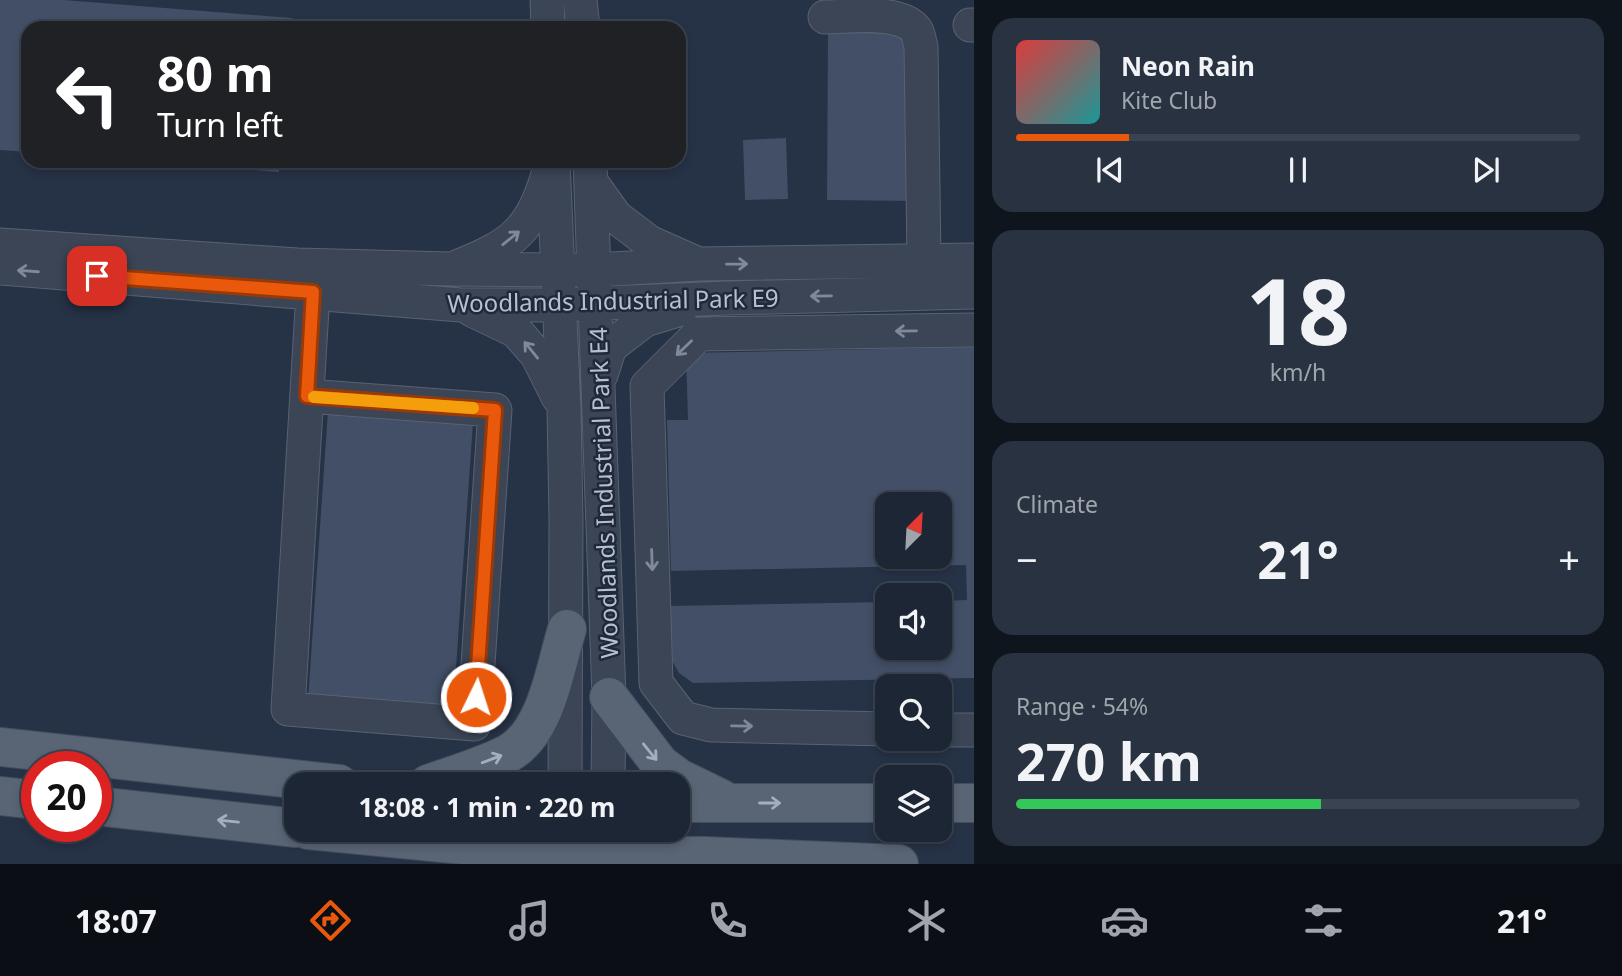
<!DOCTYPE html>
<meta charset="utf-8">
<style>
:root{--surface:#1c2634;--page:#293240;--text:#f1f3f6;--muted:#a0a5ac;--line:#3a434f;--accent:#ea580c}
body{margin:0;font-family:"Noto Sans",sans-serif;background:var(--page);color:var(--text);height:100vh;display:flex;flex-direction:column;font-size:26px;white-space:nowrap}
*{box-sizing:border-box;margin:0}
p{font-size:23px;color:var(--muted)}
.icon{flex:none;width:38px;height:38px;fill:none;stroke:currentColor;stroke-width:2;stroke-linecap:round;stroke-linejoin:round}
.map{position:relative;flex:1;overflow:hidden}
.drawer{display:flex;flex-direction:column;gap:18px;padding:18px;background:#0f151d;width:648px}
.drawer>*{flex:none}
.banner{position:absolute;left:21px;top:21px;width:665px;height:147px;border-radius:21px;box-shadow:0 4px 10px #0003,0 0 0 2px var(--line);background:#202124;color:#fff;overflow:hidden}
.needle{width:46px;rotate:24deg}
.tools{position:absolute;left:875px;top:492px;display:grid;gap:14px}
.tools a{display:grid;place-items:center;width:77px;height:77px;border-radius:14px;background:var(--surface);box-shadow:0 4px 10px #0003,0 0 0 2px var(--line);font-size:35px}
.speed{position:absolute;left:21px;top:751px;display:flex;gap:14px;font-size:35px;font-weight:700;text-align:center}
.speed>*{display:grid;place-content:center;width:91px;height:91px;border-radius:50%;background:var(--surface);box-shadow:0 4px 10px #0003,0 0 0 2px var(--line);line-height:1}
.speed .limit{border:10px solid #d22;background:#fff;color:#111}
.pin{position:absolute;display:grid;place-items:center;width:60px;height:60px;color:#fff;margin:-30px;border-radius:14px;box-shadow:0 4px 10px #0006}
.me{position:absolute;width:77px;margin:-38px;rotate:4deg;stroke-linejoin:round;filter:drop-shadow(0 0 5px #0008)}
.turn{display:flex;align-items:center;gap:24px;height:147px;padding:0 21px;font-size:32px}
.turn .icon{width:91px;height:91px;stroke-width:2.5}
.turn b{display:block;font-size:49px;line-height:60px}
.big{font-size:52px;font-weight:700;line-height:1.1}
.drawer .tile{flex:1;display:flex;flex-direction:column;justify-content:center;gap:10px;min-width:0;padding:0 24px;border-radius:21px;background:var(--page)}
.drawer .dial{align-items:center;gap:0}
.dial b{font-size:91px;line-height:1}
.song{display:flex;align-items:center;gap:21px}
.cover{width:84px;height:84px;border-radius:10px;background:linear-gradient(135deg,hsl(0 70% 55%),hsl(180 70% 35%))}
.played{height:7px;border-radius:4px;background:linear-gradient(90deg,var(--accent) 20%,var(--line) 20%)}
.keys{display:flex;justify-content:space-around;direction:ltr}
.heat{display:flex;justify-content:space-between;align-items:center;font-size:38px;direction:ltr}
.charge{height:10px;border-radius:5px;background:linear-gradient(90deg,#34c759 54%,var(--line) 0)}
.trip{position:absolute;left:284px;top:772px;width:406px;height:70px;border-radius:21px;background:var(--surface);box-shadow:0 4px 10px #0003,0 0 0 2px var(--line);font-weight:700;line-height:70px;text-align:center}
.dock{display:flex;height:112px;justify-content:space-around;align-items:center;background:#0b0f15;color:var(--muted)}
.dock .icon{width:49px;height:49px}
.dock .current{color:var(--accent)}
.dock b{font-size:32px;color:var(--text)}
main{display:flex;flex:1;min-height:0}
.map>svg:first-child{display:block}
.building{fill:#424f66;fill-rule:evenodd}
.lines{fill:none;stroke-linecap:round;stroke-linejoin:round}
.minor-casing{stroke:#596272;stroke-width:35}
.major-casing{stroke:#444d5e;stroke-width:40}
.minor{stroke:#3b4555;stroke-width:33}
.major{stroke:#596475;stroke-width:38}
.oneway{stroke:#808998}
.oneway2{stroke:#a5aebc}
.route-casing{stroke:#983908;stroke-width:18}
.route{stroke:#ea580c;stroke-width:12}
.slow{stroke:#f59e0b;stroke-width:12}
.labels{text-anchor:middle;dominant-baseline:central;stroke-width:5;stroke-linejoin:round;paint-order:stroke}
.street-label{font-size:24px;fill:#b8c0ce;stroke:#1f293b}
</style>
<main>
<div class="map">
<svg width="975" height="864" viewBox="0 0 975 864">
<rect width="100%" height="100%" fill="#263246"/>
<path class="building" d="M 0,0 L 64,0 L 292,18 L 291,28 L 28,28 L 28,152 L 0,150 Z
M 828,31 L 915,34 L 914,201 L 827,200 Z
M 786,138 L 788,199 L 745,200 L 743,140 Z
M 161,161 L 280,161 L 279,172 L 161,163 Z
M 368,161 L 428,161 L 415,167 L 399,169 L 384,168 Z
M 975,347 L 975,678 L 693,683 L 679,673 L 670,657 L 669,606 L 887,602 L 887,648 L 940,648 L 940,601 L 967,600 L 966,565 L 671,571 L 667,420 L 688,420 L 686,353 ZM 887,504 L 940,504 L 940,556 L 887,556 Z
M 328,411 L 473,422 L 453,711 L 308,700 Z"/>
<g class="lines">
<g class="minor-casing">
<path id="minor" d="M 547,0 L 548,28
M 580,0 L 583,28
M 825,17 C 848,17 900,9 916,30 C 919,34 919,41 921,46 L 924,261
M 970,25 L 975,25
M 553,161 L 564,409 L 566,520 L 565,784
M 590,161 L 609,697 L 608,784
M 591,182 L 616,217 L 649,242 L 694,262
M 0,245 L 297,265 L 450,269 L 595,270 L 699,264 L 975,260
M 459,266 C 512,245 532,230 548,174
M 0,268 L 461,305 L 558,305 L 727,298 L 975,292
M 472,310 L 516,331 L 537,355 L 558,397
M 601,375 L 610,347 L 645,320 L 681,309
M 307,396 L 495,410 L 474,724 L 288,709 L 313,292
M 887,729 L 711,725 L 683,718 L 656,683 L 647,386 L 699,334 L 975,330
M 940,730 L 975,730"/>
</g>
<g class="major-casing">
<path id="major" d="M 609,697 L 660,764 L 679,778 L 722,799
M 0,747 L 339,784
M 428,784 C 453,775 487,765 509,753 C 547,731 555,668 567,629
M 0,796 L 37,800
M 677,803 L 887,803
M 940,803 L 975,803
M 96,806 L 296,828
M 308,830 L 566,855 L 705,856 L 899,864"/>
</g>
<use href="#minor" class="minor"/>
<use href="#major" class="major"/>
</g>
<defs><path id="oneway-shaft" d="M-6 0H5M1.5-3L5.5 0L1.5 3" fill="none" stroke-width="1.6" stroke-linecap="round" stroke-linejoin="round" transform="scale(1.75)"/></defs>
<g class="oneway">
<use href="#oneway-shaft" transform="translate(511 238) rotate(-39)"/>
<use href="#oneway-shaft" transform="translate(737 264) rotate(-1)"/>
<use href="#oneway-shaft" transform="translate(28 271) rotate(-176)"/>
<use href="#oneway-shaft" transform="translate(821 296) rotate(179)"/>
<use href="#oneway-shaft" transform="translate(906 331) rotate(179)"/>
<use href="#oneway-shaft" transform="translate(684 348) rotate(136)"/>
<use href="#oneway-shaft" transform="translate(531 350) rotate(-129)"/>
<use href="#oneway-shaft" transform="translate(652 560) rotate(88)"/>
<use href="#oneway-shaft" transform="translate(742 726) rotate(1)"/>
</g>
<g class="oneway2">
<use href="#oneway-shaft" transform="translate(650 752) rotate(51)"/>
<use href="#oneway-shaft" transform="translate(492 759) rotate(-21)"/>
<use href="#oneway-shaft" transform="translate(770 803)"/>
<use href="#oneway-shaft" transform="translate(228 821) rotate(-174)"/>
</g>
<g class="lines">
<g class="route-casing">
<path id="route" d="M 97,276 L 313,292 L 307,396 L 495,410 L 476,697"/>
</g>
<use href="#route" class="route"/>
<path class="slow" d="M 314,397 L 473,408"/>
</g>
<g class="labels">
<g class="street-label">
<text transform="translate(613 300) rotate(-1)">Woodlands Industrial Park E9</text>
<text transform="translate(603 493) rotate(-92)">Woodlands Industrial Park E4</text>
</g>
</g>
</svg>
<div class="tools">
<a><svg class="needle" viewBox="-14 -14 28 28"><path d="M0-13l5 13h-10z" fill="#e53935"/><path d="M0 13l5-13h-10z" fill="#a0a5ac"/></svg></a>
<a><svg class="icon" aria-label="sound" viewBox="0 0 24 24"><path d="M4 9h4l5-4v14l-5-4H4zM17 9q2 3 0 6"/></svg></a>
<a><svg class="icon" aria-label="search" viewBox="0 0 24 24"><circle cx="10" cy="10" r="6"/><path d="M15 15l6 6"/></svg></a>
<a><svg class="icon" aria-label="layers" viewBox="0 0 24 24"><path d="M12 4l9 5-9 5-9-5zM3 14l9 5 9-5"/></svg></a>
</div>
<div class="speed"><div class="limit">20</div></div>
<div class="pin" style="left:97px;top:276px;background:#d93025"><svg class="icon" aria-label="arrive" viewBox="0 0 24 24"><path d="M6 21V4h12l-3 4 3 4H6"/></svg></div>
<svg class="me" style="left:476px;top:697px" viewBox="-20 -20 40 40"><circle r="17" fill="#ea580c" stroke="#fff" stroke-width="3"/><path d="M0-11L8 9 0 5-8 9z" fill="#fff"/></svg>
<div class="trip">18:08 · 1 min · 220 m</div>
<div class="banner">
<div class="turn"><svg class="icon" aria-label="left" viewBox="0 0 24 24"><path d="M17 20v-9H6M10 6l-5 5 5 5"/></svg><div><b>80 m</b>Turn left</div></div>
</div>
</div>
<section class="drawer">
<div class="tile">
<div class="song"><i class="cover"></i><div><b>Neon Rain</b><p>Kite Club</p></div></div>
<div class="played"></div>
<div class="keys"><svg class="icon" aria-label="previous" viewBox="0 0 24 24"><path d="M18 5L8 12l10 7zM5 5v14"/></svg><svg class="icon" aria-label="pause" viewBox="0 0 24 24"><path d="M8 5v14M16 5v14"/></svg><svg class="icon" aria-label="next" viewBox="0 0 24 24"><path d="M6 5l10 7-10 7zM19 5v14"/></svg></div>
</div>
<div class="tile dial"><b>18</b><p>km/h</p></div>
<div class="tile"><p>Climate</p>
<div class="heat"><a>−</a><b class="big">21°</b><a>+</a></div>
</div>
<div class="tile"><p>Range · 54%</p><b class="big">270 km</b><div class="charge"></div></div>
</section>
</main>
<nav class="dock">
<b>18:07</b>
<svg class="icon current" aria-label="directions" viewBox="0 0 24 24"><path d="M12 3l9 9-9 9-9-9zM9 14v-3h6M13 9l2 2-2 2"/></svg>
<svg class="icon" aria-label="music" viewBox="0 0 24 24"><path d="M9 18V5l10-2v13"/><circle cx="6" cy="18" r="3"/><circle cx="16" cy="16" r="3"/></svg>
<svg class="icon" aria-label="phone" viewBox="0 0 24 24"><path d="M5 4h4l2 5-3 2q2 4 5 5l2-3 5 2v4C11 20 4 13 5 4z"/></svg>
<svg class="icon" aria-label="climate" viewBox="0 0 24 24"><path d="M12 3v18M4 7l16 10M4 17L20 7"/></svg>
<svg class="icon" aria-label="car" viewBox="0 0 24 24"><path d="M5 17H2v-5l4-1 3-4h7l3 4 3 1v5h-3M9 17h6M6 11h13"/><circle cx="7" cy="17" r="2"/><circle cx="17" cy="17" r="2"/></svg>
<svg class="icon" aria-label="filters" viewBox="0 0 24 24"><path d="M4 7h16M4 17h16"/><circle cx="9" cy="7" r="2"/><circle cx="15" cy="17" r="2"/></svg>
<b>21°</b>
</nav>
